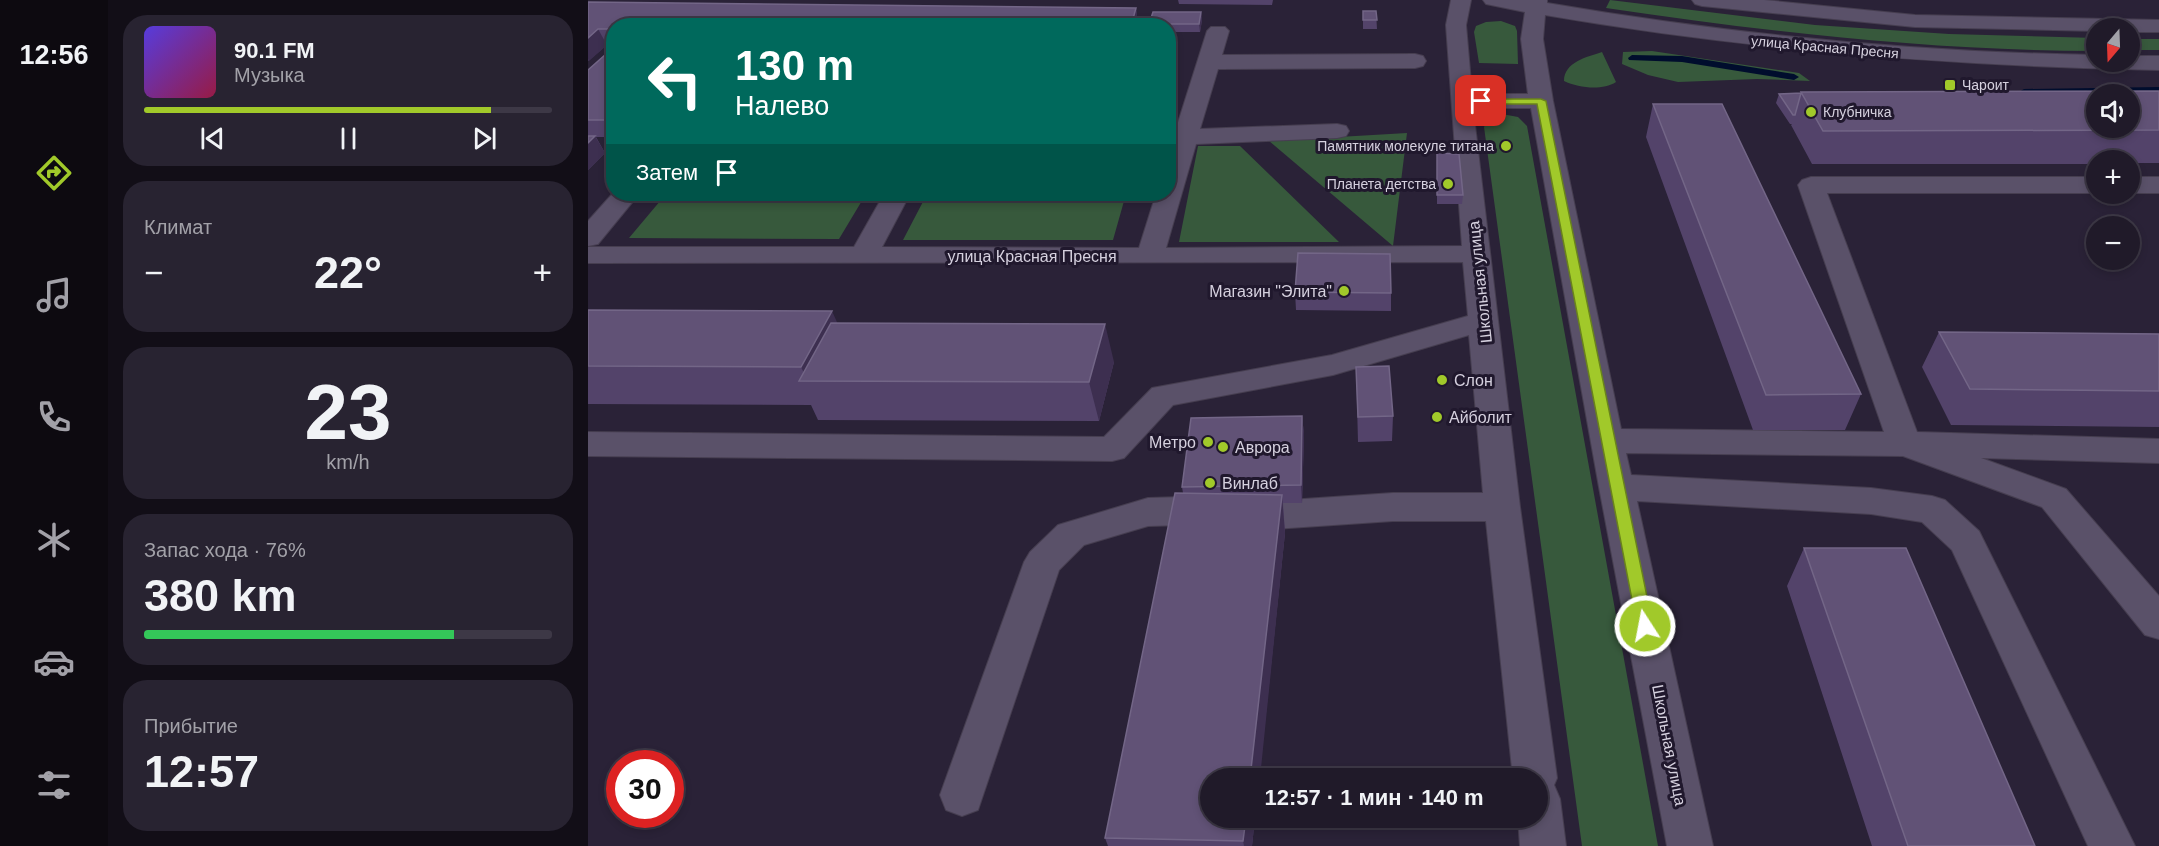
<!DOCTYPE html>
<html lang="ru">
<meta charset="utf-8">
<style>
:root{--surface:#201a29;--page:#282331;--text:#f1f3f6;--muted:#a2a1a8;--line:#3d3846;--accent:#a1c92a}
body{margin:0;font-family:Helvetica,sans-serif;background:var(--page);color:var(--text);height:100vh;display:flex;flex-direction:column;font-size:22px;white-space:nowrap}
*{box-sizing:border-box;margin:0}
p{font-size:20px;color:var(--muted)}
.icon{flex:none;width:33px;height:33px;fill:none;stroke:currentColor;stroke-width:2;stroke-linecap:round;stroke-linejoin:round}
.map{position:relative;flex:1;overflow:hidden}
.panel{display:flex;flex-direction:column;gap:15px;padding:15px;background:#120e17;width:480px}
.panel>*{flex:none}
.banner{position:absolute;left:18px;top:18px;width:570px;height:183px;border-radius:24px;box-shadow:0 3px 9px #0003,0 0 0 2px var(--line);background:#00695c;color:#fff;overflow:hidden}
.needle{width:39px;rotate:199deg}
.buttons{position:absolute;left:1498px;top:18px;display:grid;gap:12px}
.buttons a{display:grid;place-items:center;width:54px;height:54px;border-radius:50%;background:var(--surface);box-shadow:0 3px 9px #0003,0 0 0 2px var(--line);font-size:30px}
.speed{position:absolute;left:18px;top:750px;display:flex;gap:12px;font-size:30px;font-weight:700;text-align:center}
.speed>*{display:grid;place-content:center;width:78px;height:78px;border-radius:50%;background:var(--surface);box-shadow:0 3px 9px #0003,0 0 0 2px var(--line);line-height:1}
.speed .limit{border:9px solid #d22;background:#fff;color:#111}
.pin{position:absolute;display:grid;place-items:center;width:51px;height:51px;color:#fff;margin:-26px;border-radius:12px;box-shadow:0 3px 9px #0006}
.me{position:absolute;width:66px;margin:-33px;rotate:349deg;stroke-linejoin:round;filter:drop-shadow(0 0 4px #0008)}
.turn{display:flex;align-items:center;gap:21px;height:126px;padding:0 30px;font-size:27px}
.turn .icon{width:78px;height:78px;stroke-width:2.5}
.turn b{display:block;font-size:42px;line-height:51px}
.then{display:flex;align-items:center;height:57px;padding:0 30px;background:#0003;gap:12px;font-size:22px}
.big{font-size:45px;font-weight:600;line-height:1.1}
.panel .tile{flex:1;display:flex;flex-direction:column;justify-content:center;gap:9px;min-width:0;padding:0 21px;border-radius:24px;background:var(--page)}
.panel .dial{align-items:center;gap:0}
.dial b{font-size:78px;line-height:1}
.song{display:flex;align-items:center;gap:18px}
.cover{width:72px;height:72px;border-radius:9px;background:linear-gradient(135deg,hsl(250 70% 55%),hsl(340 70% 35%))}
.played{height:6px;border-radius:3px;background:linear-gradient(90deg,var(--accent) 85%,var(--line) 85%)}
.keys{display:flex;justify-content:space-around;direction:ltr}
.heat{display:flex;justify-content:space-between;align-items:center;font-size:33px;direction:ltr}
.charge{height:9px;border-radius:4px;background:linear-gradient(90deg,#34c759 76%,var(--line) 0)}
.trip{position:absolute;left:612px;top:768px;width:348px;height:60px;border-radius:30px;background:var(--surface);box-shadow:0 3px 9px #0003,0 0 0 2px var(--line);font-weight:600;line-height:60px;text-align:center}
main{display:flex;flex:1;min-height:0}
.tab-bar{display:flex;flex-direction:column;width:108px;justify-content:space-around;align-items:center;background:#0d0a10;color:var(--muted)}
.tab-bar .icon{width:42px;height:42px}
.tab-bar .active{color:var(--accent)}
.tab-bar b{font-size:27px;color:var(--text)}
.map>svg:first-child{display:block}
.green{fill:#37593c}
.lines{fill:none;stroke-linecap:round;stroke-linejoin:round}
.stream{fill:#000d2d;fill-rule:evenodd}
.minor-casing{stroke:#463e50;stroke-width:2}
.minor{fill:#5a5169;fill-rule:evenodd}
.wall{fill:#53436a}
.shaded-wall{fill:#3d2f50}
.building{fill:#615276;stroke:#736687;stroke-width:1.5;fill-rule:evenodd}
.route{fill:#a1c92a;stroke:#69831b;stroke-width:1.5}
.poi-dot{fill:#a1c92a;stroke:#20182d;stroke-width:2}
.labels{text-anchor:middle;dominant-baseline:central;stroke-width:6;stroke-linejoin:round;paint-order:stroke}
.far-street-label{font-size:14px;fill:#d6d1df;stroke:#20182d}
.far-poi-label{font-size:14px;fill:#d6d1df;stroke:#20182d;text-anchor:start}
.street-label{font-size:16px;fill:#d6d1df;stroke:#20182d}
.poi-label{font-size:16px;fill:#d6d1df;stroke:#20182d;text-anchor:start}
</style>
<main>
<nav class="tab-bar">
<b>12:56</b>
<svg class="icon active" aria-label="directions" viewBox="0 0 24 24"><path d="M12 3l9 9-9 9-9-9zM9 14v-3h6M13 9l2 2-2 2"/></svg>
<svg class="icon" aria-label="music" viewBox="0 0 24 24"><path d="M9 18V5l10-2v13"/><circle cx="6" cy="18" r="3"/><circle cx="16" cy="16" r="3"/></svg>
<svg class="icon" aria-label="phone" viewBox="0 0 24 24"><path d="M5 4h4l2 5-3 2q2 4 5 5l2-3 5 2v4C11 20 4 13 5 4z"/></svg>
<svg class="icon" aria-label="climate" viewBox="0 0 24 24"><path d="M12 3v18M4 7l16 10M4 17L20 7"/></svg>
<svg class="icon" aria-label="car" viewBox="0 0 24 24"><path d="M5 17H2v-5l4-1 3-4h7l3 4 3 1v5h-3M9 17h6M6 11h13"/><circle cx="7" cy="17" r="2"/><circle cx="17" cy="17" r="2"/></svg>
<svg class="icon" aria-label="filters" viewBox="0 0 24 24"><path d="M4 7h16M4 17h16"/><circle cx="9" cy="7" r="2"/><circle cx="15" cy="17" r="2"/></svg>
</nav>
<section class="panel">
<div class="tile">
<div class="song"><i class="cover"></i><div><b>90.1 FM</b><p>Музыка</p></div></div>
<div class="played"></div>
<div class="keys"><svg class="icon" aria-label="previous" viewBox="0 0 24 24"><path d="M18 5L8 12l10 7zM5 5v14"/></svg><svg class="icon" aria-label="pause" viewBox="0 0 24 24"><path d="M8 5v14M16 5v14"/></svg><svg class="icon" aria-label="next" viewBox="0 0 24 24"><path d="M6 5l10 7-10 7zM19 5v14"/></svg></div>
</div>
<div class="tile"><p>Климат</p>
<div class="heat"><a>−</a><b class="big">22°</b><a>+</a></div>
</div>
<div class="tile dial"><b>23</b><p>km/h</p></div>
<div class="tile"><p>Запас хода · 76%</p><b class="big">380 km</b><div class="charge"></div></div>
<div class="tile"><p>Прибытие</p><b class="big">12:57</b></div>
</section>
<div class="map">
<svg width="1571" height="846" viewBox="0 0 1571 846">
<rect width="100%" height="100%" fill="#2a2237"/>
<path class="green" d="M 1022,0 L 1227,25 L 1361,34 L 1509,38 L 1509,51 C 1345,51 1180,32 1018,8 Z
M 913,21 L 927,26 L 929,31 L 930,64 L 891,63 L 886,32 L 888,26 L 898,22 Z
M 1542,39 L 1571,39 L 1571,50 L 1542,50 Z
M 1064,51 L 1211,73 L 1222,81 L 1169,79 L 1090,82 L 1060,75 L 1034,64 L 1035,52 Z
M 1014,52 L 1028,82 C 1014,91 991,88 976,81 C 976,62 999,57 1014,52 Z
M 914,114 L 930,117 L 939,126 L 1070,846 L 994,846 L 896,127 L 902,115 Z
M 819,133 L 805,246 L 681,141 Z
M 610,146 L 652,146 L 751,242 L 591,242 Z
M 78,194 L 278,194 L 251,239 L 41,238 Z
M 339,194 L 538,194 L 525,240 L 315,240 Z"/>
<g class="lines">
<path class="stream" d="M 1044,55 L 1094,56 L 1206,74 L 1211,77 L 1206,80 L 1094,62 L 1041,60 L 1040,58 Z
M 1571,87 L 1571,93 L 1436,95 L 1431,92 L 1436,89 Z"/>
<g class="minor-casing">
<path id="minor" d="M 863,0 L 883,0 L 878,25 L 884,94 L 940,94 L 933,39 L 937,12 L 898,4 L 895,0 L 959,0 L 959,3 C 1140,34 1325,52 1509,55 L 1509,62 L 1542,62 L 1542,56 L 1571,56 L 1571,70 C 1365,66 1160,50 957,15 L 955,39 L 965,101 L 1033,429 L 1296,432 L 1210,185 L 1214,180 L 1223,177 L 1509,177 L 1509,193 L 1239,193 L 1329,432 L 1571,439 L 1571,463 L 1393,458 L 1478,489 L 1571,596 L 1571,639 L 1557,635 L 1454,507 L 1315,456 L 1038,453 L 1043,475 L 1283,488 L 1344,496 L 1357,500 L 1391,531 L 1547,846 L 1500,846 L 1364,550 L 1334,522 L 1283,514 L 1049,501 L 1125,846 L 1079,846 L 1011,487 L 943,108 L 885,108 L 932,507 L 969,778 L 966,785 L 972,799 L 978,846 L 932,846 L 930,818 L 950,818 L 950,778 L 925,778 L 898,521 L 805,521 L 686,529 L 631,524 L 560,526 L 496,545 L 471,570 L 390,810 L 374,816 L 358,810 L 352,795 L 436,562 L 442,552 L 470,525 L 560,498 L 631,496 L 686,501 L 805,493 L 895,493 L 881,335 L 745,375 L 585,405 L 536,458 L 524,461 L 0,456 L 0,432 L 516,437 L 564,388 L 744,355 L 880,316 L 875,262 L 0,263 L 0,247 L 266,247 L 296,194 L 322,194 L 294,247 L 551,248 L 568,194 L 580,194 L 580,154 L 619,31 L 623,27 L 637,27 L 641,31 L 634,55 L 827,54 L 835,56 L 838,61 L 835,66 L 827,68 L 630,69 L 612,129 L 749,124 L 758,126 L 761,131 L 758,136 L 749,138 L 608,144 L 578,248 L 874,246 L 858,25 Z
M 1104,0 L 1176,0 L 1327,15 L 1571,20 L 1571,32 L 1542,32 L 1542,28 L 1509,28 L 1509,31 L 1327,27 L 1114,6 L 1107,4 Z
M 1542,177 L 1571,177 L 1571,193 L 1542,193 Z
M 26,192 L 51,194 L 10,244 L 0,246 L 0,221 Z"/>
</g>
<use href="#minor" class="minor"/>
</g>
<path class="wall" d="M 590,0 L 685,0 L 684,5 L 591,4 Z
M 0,2 L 548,8 L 550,23 L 26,26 L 26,45 L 19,45 L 0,61 Z
M 775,11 L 788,11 L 789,29 L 775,29 Z
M 613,12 L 614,20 L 612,32 L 580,32 L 580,26 L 561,26 L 561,24 Z
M 26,47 L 26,137 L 8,137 L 17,153 L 0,170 L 0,70 Z
M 1571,91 L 1571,163 L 1542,163 L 1542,160 L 1509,160 L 1509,164 L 1224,164 L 1203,125 L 1204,124 L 1202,124 L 1188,103 L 1191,94 L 1213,93 L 1213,92 Z
M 1065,104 L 1273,394 L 1257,430 L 1165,430 L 1058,137 Z
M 849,153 L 875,195 L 874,204 L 849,204 Z
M 707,292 L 803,293 L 803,311 L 708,310 Z
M 0,310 L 249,323 L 526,362 L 511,421 L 230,420 L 223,405 L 0,404 Z
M 1351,332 L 1571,334 L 1571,427 L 1363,425 L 1334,367 Z
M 768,367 L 805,416 L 804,441 L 770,442 Z
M 714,416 L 716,434 L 714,503 L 695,503 L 697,533 L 664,846 L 520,846 L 517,838 L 595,493 L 594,487 Z
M 1216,548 L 1447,846 L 1284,846 L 1199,586 Z"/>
<path class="shaded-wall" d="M 548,8 L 550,23 L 550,26 L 543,26 Z
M 613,12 L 614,20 L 612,32 L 611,24 Z
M 10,29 L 19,45 L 1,61 L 0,59 L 0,38 Z
M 7,136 L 17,153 L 0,170 L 0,143 Z
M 244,311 L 261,349 L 220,381 L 213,367 Z
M 517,324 L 526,362 L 511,421 L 501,382 Z
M 714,416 L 716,434 L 714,503 L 713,485 Z
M 694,495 L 697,533 L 672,778 L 662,778 Z
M 658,818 L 667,818 L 664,846 L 656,846 L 655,841 Z"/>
<path class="building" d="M 0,2 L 548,8 L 543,26 L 26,26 L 26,29 L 10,29 L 0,38 Z
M 775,11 L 788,11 L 789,20 L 775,20 Z
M 565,12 L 613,12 L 611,24 L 561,24 Z
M 26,47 L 26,120 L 0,120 L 0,70 Z
M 1571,91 L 1571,130 L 1235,131 L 1213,92 ZM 1509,94 L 1542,94 L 1542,128 L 1509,128 Z
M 1213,93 L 1207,115 L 1205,115 L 1191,94 Z
M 1065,104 L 1134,104 L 1273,394 L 1178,395 Z
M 0,136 L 7,136 L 0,143 Z
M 849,153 L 871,154 L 875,195 L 849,195 Z
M 710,253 L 802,254 L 803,293 L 707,292 Z
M 0,310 L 244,311 L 213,367 L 0,366 Z
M 243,323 L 517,324 L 501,382 L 211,381 Z
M 1351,332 L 1571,334 L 1571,391 L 1382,389 Z
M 801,366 L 805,416 L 770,417 L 768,367 Z
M 714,416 L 713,485 L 594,487 L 603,418 Z
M 587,493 L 694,495 L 662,778 L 622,778 L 622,818 L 658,818 L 655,841 L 517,838 Z
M 1216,548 L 1318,548 L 1447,846 L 1320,846 Z"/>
<path class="route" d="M 890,99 L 953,99 L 958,101 L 1065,626 L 1063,630 L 1052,630 L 1049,626 L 949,104 L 893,104 L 888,101 Z"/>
<g class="poi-dot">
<rect x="1356" y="79" width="12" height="12" rx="3"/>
<circle cx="1223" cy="112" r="6"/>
<circle cx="918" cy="146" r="6"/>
<circle cx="860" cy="184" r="6"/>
<circle cx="756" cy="291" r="6"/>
<circle cx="854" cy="380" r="6"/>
<circle cx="849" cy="417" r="6"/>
<circle cx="620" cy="442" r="6"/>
<circle cx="635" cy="447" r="6"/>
<circle cx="622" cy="483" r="6"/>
</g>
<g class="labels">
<g class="far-street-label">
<text transform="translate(1237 47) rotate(5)">улица Красная Пресня</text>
</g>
<g class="far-poi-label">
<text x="1374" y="85">Чароит</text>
<text x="1235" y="112">Клубничка</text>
<text x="906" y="146" text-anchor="end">Памятник молекуле титана</text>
<text x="848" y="184" text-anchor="end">Планета детства</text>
</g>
<g class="street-label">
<text x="444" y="256">улица Красная Пресня</text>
<text transform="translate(892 282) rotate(-96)">Школьная улица</text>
<text transform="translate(1081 745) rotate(79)">Школьная улица</text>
</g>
<g class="poi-label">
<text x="744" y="291" text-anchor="end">Магазин "Элита"</text>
<text x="866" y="380">Слон</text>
<text x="861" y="417">Айболит</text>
<text x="608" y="442" text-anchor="end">Метро</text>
<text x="647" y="447">Аврора</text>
<text x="634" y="483">Винлаб</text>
</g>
</g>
</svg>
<div class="buttons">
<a><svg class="needle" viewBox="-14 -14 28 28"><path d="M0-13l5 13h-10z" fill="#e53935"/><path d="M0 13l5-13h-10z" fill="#a2a1a8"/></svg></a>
<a><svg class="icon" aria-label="sound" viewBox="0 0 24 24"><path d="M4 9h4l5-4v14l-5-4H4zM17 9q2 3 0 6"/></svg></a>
<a>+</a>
<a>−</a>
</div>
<div class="speed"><div class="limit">30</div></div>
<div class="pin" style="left:893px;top:101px;background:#d93025"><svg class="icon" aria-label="arrive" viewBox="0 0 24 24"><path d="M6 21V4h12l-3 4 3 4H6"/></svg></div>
<svg class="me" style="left:1057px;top:626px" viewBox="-20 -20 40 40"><circle r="17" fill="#a1c92a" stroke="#fff" stroke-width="3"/><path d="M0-11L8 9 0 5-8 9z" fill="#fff"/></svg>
<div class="trip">12:57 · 1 мин · 140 m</div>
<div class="banner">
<div class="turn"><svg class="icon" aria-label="left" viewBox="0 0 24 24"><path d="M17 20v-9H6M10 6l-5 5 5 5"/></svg><div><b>130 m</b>Налево</div></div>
<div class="then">Затем<svg class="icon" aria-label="arrive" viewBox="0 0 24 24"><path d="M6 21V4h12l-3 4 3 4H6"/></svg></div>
</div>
</div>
</main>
